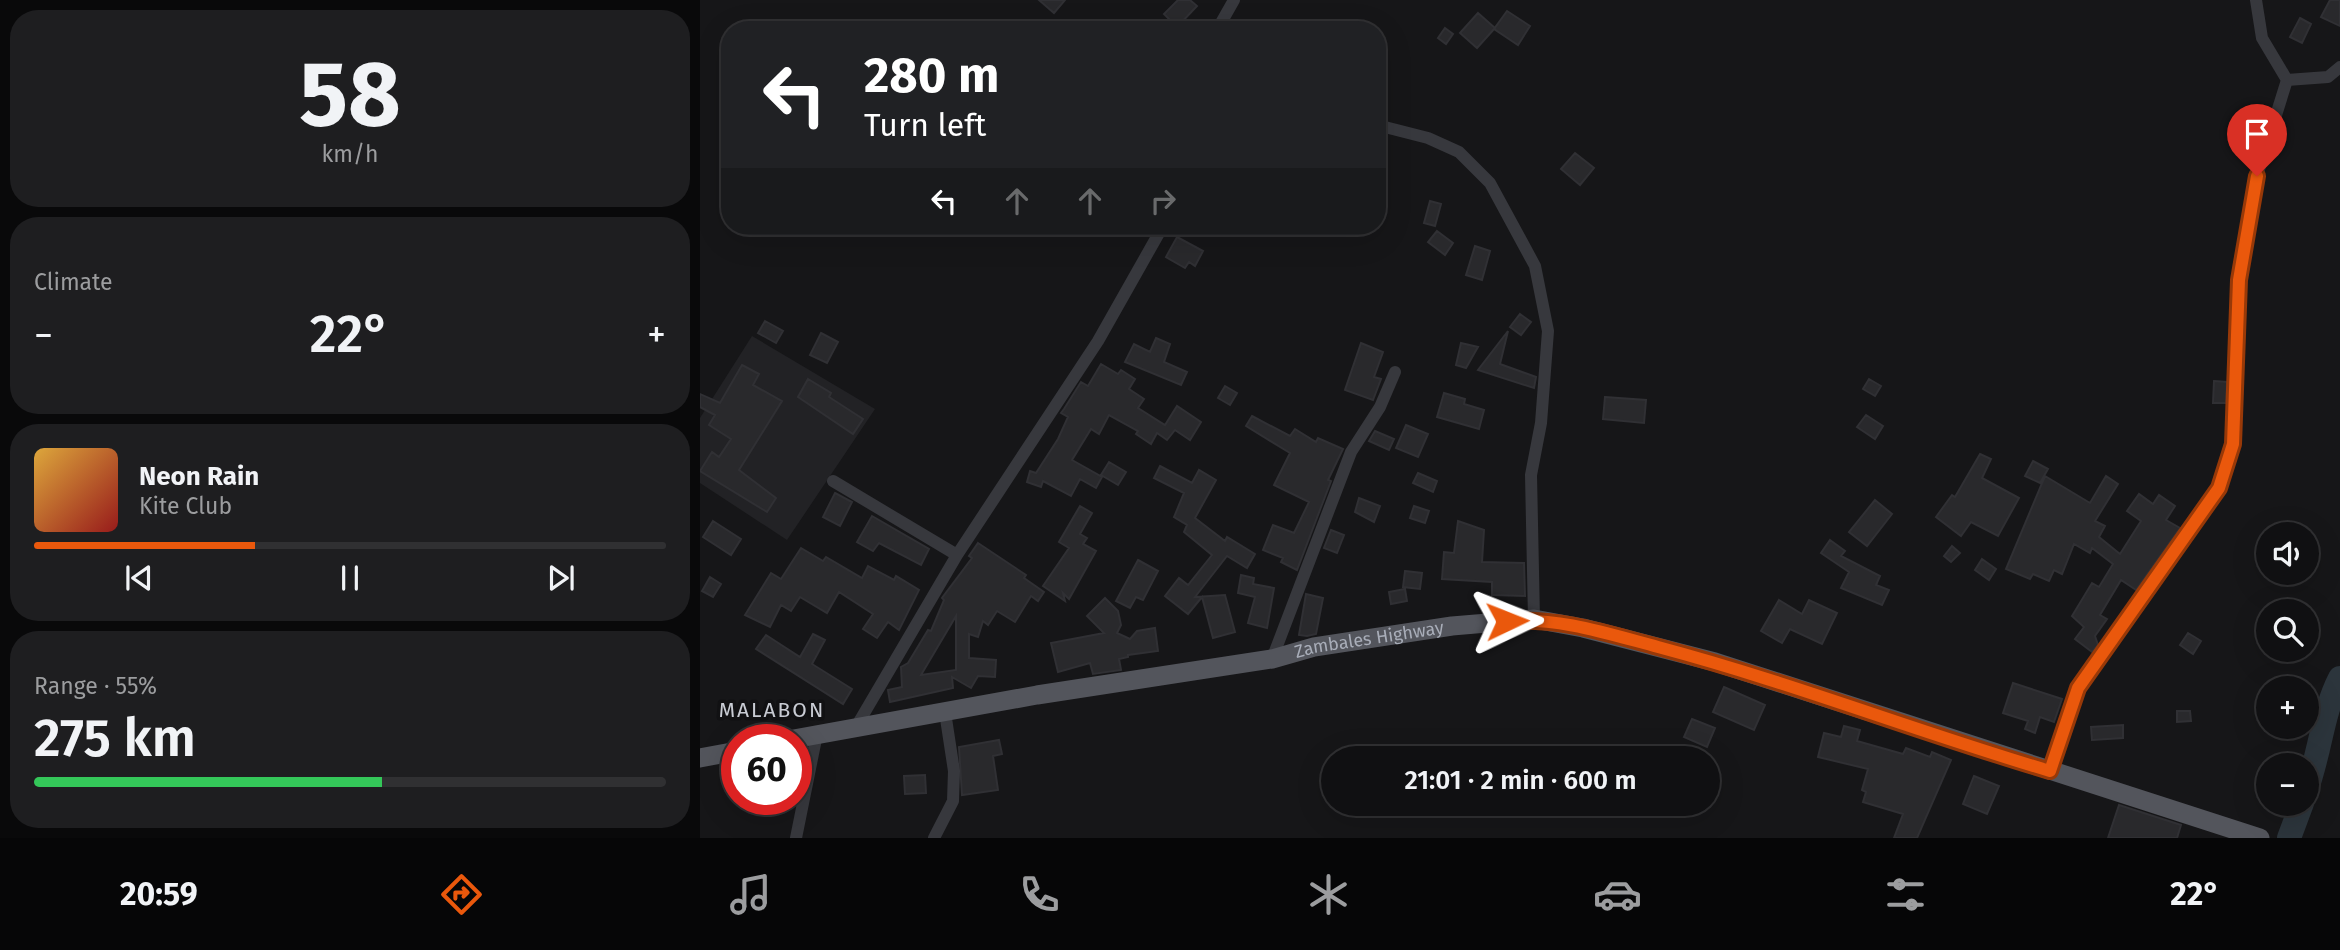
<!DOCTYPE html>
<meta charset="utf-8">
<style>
:root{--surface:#101012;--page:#1e1e20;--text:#f1f3f6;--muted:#9c9d9f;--line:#303032;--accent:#ea580c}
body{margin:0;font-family:"Fira Sans",sans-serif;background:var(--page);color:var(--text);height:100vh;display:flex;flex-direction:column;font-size:26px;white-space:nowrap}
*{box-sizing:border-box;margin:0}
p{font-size:23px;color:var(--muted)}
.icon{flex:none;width:38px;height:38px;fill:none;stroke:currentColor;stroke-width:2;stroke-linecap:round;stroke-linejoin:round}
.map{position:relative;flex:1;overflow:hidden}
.side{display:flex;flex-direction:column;gap:10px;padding:10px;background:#09090a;width:700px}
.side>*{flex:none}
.hud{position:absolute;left:21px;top:21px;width:665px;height:214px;border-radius:28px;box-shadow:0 7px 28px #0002,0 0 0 2px var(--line);background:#202124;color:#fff;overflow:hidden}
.controls{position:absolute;left:1556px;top:522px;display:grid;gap:14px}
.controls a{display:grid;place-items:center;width:63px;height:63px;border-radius:50%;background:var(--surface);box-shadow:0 7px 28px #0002,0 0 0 2px var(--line);font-size:35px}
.speed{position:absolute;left:21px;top:724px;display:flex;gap:14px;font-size:35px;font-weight:700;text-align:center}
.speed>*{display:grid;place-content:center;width:91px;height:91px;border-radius:50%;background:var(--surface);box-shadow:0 7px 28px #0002,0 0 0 2px var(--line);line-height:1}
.speed .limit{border:10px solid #d22;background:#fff;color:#111}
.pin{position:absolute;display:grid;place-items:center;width:60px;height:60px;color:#fff;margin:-72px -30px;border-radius:50% 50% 50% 0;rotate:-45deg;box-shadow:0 0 7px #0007}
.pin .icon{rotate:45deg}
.me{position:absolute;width:77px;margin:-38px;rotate:88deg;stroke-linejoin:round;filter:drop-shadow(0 0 5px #0008)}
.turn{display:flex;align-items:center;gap:24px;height:147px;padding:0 28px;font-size:32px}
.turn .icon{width:91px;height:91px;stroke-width:2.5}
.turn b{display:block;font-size:49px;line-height:60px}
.lanes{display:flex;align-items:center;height:66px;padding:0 28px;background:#0003;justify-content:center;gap:35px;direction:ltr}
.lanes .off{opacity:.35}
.big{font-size:52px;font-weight:600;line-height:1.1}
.side .widget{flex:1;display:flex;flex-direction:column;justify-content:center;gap:10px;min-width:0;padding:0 24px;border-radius:28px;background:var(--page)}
.side .dial{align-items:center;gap:0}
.dial b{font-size:91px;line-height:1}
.song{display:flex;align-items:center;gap:21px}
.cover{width:84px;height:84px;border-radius:10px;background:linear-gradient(135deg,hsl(40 70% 55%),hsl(0 70% 35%))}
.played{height:7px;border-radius:4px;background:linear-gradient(90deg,var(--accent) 35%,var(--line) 35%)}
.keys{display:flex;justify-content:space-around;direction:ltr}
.heat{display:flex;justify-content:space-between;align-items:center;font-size:38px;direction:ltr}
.charge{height:10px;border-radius:5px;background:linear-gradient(90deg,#34c759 55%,var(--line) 0)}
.trip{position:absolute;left:621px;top:746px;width:399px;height:70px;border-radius:35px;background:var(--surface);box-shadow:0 7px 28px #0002,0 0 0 2px var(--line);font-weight:600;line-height:70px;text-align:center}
.tabs{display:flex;height:112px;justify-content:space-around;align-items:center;background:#060607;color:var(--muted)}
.tabs .icon{width:49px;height:49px}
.tabs .current{color:var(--accent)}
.tabs b{font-size:32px;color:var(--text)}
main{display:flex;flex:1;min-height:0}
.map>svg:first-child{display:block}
.built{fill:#222225}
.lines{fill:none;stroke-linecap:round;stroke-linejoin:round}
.river{stroke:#2c353c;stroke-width:24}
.building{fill:#29292c;stroke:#303034;stroke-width:2;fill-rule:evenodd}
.minor{stroke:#37383d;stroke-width:12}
.primary{stroke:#53555c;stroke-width:19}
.route-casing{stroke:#983908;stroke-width:18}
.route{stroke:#ea580c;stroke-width:12}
.labels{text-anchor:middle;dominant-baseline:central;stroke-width:7;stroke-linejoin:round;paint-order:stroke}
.street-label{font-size:18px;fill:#a8adb8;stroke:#111113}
.quarter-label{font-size:21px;letter-spacing:2px;fill:#c9ccd4;stroke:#111113}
</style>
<main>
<section class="side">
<div class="widget dial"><b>58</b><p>km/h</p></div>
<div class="widget"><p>Climate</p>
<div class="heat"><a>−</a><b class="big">22°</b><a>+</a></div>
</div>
<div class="widget">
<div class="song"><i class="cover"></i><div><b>Neon Rain</b><p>Kite Club</p></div></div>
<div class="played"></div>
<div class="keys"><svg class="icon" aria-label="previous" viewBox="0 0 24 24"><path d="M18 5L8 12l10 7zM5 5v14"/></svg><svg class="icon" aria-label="pause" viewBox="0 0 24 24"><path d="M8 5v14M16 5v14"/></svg><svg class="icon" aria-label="next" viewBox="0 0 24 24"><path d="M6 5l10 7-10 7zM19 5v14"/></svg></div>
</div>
<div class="widget"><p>Range · 55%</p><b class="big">275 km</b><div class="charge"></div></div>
</section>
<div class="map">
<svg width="1640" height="838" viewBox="0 0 1640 838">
<rect width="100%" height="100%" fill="#161618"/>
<path class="built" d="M 52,336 L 175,409 L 87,540 L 0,483 L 0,418 Z"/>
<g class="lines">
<path class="river" d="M 1606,791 C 1620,754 1622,713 1640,678
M 1589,838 L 1602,803"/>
</g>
<path class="building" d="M 339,0 L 365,0 L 354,13 Z
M 478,0 L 490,0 L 497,6 L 477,27 L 464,14 Z
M 1630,0 L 1640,0 L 1640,26 L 1621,17 Z
M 807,11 L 830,26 L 818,45 L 794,29 Z
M 778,13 L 795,28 L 777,48 L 760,33 Z
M 1600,18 L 1611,24 L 1602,43 L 1590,37 Z
M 745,28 L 753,34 L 746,44 L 738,38 Z
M 875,153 L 894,168 L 880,185 L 861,169 Z
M 730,201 L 741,204 L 735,226 L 724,223 Z
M 737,231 L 753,243 L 745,255 L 728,242 Z
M 477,237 L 503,251 L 495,266 L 489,262 L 485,268 L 466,257 Z
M 775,246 L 790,251 L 782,280 L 766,275 Z
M 820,314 L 831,322 L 821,335 L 810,327 Z
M 65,321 L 83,331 L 76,343 L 58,333 Z
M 808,331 L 800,364 L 836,377 L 834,388 L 778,370 Z
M 121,333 L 138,342 L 127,363 L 110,355 Z
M 456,338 L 470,344 L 464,362 L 487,372 L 481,385 L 425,362 L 434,344 L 450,352 Z
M 661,343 L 683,352 L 674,377 L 681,379 L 673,400 L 645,390 Z
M 761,343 L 778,347 L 766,368 L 756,365 Z
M 401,364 L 418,374 L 421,370 L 435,379 L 429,389 L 444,399 L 438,408 L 465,425 L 477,406 L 501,422 L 490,440 L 475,430 L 467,440 L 457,433 L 451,444 L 436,434 L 438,431 L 409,415 L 399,434 L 391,429 L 372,460 L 402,477 L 396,488 L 380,479 L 371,496 L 343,481 L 341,487 L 327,482 L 330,471 L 336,473 L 358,439 L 368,417 L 361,413 L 364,409 L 381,382 L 388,386 Z
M 42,365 L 59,374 L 53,385 L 82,401 L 39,470 L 76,498 L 67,512 L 0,471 L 12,452 L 19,457 L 31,439 L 9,425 L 15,415 L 0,407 L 0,394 L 20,403 Z
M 108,379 L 131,393 L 129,397 L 163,419 L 153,434 L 98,397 Z
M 1169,379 L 1181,386 L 1175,396 L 1163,389 Z
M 1514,381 L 1527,382 L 1526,403 L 1513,403 Z
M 525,386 L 537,393 L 530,405 L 518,398 Z
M 744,393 L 765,399 L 764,404 L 784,410 L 779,429 L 737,417 Z
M 905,397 L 946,400 L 944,423 L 903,419 Z
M 1166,415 L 1183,426 L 1175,439 L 1157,427 Z
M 552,416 L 590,436 L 595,429 L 616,442 L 618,438 L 643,449 L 628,480 L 631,481 L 597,570 L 581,562 L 583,558 L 563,550 L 573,525 L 594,533 L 609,502 L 574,485 L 590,453 L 546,426 Z
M 706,425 L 728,434 L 718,457 L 696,448 Z
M 675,431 L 694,439 L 689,450 L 669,441 Z
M 1280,454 L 1291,459 L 1282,478 L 1319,498 L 1298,536 L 1271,522 L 1261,536 L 1236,517 L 1252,495 L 1255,497 Z
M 1333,461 L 1348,469 L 1340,483 L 1325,476 Z
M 409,462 L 426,472 L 418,485 L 401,475 Z
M 460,466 L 492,483 L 499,470 L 516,480 L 495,518 L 525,541 L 527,537 L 555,554 L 547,568 L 527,556 L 495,597 L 525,595 L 535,632 L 513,638 L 502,597 L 488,614 L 465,596 L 479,578 L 488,585 L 512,555 L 484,532 L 487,525 L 474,517 L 484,493 L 454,478 Z
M 718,473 L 737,481 L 733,492 L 713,483 Z
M 1345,476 L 1390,503 L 1406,476 L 1418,484 L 1395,521 L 1405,526 L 1399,537 L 1420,554 L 1441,521 L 1427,511 L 1439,494 L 1453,504 L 1459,495 L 1475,506 L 1466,520 L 1480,528 L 1436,590 L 1421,580 L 1400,615 L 1407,619 L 1395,636 L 1398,645 L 1392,652 L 1375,639 L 1384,627 L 1372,616 L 1392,583 L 1399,587 L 1413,564 L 1392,548 L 1390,553 L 1374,544 L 1362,574 L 1354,570 L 1349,581 L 1333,574 L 1330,579 L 1306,569 Z
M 135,493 L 152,502 L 140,526 L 123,517 Z
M 659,498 L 680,506 L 674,522 L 655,512 Z
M 1175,500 L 1192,514 L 1167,546 L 1149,532 Z
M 380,506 L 392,513 L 380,534 L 387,538 L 383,544 L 396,551 L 369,599 L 363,593 L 365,601 L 343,586 L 369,548 L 359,542 Z
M 714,506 L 729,511 L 725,523 L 710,518 Z
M 172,516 L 229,549 L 221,565 L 179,543 L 173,551 L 157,542 Z
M 13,521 L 41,539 L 31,555 L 3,537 Z
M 758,521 L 784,530 L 782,562 L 824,563 L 825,596 L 792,595 L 792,582 L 742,579 L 744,552 L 754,553 Z
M 631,530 L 644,535 L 637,553 L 624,548 Z
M 1130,540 L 1145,551 L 1141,556 L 1180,576 L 1176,585 L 1189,590 L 1182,605 L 1141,588 L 1149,572 L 1121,553 Z
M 278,543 L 326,575 L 324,578 L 344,592 L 338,601 L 331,596 L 315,622 L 297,611 L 288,625 L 283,621 L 278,637 L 269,634 L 269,658 L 296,660 L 295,677 L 278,676 L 271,688 L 252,677 L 253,688 L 190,702 L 188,690 L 202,687 L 201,667 L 208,663 L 228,630 L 231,631 L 244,600 L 242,598 L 272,558 L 269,556 ZM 256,616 L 256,670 L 221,675 Z
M 1252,546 L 1260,553 L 1251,562 L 1244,556 Z
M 101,548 L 123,561 L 126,557 L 162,578 L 168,566 L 194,580 L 196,576 L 219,590 L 199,630 L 188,622 L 177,638 L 163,629 L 173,614 L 139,592 L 127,613 L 100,597 L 91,611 L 81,605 L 70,627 L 45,615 L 71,573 L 81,579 Z
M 1282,559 L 1296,569 L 1289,580 L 1275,570 Z
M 438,560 L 458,571 L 443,600 L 436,597 L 430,608 L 416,601 Z
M 705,571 L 722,573 L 720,589 L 703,587 Z
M 541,575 L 554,578 L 553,584 L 574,588 L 567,628 L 548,623 L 555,597 L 538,593 Z
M 10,577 L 21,584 L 13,597 L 2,591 Z
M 705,589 L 707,601 L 691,604 L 689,592 Z
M 606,594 L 623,598 L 616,634 L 607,636 L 599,635 Z
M 405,598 L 418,611 L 421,625 L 417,633 L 430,639 L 437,631 L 455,628 L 458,651 L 428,655 L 428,657 L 419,659 L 421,670 L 393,674 L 390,663 L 358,672 L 351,643 L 404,633 L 387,616 Z
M 1079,600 L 1102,614 L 1109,600 L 1137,613 L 1122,644 L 1090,629 L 1082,643 L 1061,631 Z
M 1488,633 L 1501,641 L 1493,654 L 1480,645 Z
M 113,634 L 125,640 L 112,664 L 152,689 L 143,704 L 56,649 L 66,635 L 100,657 Z
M 1313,683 L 1362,699 L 1354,722 L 1340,717 L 1335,733 L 1325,729 L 1328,721 L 1303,713 Z
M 1024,687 L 1065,705 L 1054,730 L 1013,712 Z
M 1477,711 L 1490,711 L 1491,721 L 1477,722 Z
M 992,719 L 1015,728 L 1007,747 L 984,737 Z
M 1423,725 L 1423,738 L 1392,740 L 1391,727 Z
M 1144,726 L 1160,730 L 1157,741 L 1203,754 L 1206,748 L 1230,757 L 1232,752 L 1251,760 L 1217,838 L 1194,838 L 1203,814 L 1163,802 L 1166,792 L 1162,790 L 1168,769 L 1118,757 L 1124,733 L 1141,737 Z
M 299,740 L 302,754 L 293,756 L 298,790 L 262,795 L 259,747 Z
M 225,775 L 226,793 L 205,794 L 204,776 Z
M 1274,776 L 1299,786 L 1287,814 L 1263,804 Z
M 1419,805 L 1481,825 L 1477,838 L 1408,838 Z"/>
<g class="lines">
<path class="minor" d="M 1556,0 L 1562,38 L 1587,80
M 517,30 L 534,0
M 677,125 L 728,138 L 759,152 L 790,183 L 835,266 L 848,331 L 841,423 L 831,475 L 834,619
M 133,481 L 257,555
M 572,659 L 651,452 L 680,407 L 695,372
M 156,727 L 257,555 L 398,341 L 463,226
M 1350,771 L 1378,688 L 1519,488 L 1533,444 L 1539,280 L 1557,176 L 1587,80 L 1628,77 L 1640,67
M 96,838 L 117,734
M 234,838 L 253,801 L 254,771 L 245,712"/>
<g class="primary">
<path id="s1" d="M 88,740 L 337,695 L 572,659 L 614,647 L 752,626 L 834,619 L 883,628 L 1015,662 L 1560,838"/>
<path d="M 0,758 L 37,751"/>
</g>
</g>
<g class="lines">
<g class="route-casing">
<path id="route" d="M 807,621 C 858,617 909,634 958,647 C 1090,682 1218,732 1350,771 L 1378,688 L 1519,488 L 1533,444 L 1539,280 L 1557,176"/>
</g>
<use href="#route" class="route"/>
</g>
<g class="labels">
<g class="street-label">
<text stroke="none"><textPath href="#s1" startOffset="590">Zambales Highway</textPath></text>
</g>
<g class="quarter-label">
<text x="72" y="710">MALABON</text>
</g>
</g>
</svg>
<div class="controls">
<a><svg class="icon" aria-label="sound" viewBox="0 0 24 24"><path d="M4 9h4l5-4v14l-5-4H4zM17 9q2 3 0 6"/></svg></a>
<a><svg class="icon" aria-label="search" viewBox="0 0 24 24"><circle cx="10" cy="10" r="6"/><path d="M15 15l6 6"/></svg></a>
<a>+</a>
<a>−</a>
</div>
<div class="speed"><div class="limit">60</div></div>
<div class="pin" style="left:1557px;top:176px;background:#d93025"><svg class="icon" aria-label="arrive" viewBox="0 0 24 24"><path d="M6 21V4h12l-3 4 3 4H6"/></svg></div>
<svg class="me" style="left:807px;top:621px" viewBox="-20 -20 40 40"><path d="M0-17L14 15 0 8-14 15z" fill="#ea580c" stroke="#fff" stroke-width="4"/></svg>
<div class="trip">21:01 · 2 min · 600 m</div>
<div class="hud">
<div class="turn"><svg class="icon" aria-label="left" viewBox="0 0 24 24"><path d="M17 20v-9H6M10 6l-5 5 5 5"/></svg><div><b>280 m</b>Turn left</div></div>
<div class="lanes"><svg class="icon" aria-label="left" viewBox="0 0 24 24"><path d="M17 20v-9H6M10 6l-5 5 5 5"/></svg><svg class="icon off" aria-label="ahead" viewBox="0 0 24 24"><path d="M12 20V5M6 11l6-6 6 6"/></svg><svg class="icon off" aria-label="ahead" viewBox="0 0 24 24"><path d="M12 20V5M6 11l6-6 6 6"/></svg><svg class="icon off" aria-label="right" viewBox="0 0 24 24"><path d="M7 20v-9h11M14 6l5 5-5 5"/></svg></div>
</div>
</div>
</main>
<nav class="tabs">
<b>20:59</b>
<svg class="icon current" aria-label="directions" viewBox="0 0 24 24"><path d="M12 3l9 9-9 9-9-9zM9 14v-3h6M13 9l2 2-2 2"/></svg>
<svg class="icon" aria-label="music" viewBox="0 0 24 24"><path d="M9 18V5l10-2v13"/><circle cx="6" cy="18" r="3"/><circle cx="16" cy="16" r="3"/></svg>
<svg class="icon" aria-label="phone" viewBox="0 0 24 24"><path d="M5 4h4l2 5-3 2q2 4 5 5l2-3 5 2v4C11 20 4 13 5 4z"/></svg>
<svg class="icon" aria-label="climate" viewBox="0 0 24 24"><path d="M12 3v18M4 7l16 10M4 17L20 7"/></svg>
<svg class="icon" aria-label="car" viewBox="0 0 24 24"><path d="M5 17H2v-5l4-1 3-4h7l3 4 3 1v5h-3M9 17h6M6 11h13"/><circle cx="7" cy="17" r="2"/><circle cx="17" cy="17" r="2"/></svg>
<svg class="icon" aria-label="filters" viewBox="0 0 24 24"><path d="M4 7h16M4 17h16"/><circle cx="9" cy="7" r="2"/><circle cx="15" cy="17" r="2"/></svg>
<b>22°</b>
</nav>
